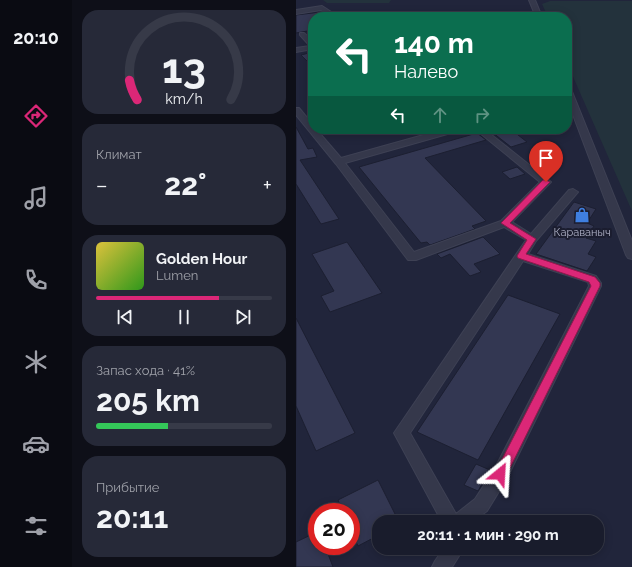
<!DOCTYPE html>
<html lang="ru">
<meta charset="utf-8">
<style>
:root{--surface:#191c2c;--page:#262938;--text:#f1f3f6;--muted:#9fa1a9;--line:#373a48;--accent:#db2777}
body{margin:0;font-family:Raleway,sans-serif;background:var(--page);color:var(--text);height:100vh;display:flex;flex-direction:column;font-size:15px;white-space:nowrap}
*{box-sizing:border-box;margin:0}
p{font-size:13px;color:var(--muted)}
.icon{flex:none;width:22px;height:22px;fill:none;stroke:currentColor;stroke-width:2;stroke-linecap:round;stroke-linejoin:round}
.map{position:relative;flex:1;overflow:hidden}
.sheet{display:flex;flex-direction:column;gap:10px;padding:10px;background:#0e0f18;width:224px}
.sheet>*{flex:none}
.top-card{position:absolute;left:12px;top:12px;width:264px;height:122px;border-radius:16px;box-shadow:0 2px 10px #0003,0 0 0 1px var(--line);background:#0b6e4f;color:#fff;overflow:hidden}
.speed{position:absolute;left:12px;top:503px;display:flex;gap:8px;font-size:20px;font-weight:700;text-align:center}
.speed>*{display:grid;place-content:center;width:52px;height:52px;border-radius:50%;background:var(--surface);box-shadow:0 2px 10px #0003,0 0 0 1px var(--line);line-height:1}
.speed .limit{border:6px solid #d22;background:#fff;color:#111}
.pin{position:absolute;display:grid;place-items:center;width:34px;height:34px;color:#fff;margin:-41px -17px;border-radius:50% 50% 50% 0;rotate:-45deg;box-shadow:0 0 4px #0007}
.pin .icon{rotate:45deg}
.me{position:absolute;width:44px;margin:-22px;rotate:27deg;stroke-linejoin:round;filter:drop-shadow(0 0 3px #0008)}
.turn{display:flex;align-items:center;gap:14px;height:84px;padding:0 20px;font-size:18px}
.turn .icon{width:52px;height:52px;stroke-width:2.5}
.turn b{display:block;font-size:28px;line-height:34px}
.lanes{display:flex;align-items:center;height:38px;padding:0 20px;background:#0003;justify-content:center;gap:20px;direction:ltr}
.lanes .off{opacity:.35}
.big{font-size:30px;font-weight:700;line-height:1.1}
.sheet .tile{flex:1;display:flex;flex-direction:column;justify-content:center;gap:6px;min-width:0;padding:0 14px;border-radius:16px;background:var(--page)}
.sheet .dial{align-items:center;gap:0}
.dial svg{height:104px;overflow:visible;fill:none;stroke:var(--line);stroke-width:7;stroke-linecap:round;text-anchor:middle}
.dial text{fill:var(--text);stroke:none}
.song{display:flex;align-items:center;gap:12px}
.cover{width:48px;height:48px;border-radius:6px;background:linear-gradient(135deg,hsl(50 70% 55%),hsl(110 70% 35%))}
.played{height:4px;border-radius:2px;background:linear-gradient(90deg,var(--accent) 70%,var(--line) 70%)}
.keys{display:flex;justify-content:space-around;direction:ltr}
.heat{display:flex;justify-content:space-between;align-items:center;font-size:22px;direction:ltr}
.charge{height:6px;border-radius:3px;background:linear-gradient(90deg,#34c759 41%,var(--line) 0)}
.trip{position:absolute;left:76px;top:515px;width:232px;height:40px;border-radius:16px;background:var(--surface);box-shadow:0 2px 10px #0003,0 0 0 1px var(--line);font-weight:700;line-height:40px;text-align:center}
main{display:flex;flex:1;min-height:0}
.tab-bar{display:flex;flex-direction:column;width:72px;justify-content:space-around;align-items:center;background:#0a0b12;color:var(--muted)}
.tab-bar .icon{width:28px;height:28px}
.tab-bar .active{color:var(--accent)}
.tab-bar b{font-size:18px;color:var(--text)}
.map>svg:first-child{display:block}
.green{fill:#23323c}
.building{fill:#333752;stroke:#1c1f31}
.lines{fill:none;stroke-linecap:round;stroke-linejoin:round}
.minor-casing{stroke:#3e4154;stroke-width:2}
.minor{fill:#35384b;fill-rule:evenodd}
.route{fill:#db2777;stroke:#8e194d}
.labels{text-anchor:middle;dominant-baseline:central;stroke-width:4;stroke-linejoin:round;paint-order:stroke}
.poi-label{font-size:11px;fill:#b0b2c7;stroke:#1b1d2f}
</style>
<main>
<nav class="tab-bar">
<b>20:10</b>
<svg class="icon active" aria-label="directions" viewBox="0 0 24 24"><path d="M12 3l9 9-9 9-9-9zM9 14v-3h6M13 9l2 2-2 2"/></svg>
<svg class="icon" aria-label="music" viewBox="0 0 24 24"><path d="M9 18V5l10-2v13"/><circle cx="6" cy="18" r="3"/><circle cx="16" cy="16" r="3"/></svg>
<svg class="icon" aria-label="phone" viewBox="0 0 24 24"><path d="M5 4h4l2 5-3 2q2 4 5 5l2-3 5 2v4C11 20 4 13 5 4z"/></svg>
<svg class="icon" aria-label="climate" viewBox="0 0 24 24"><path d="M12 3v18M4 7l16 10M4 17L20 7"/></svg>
<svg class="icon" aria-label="car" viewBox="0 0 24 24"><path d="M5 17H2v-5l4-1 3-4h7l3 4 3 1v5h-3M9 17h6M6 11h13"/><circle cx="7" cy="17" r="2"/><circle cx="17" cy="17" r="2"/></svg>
<svg class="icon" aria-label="filters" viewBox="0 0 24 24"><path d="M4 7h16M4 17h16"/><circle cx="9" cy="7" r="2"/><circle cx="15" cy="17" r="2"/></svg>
</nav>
<section class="sheet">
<div class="tile dial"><svg viewBox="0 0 100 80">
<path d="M14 69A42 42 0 1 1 86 69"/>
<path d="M14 69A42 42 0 0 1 8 54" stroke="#db2777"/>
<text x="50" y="56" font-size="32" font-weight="700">13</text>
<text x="50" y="72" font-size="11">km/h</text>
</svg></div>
<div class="tile"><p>Климат</p>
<div class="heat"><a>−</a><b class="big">22°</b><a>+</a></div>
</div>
<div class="tile">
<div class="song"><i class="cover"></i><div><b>Golden Hour</b><p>Lumen</p></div></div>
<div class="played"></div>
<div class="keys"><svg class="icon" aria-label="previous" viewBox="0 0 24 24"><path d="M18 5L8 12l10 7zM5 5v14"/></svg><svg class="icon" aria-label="pause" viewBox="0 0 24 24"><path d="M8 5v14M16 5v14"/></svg><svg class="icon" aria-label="next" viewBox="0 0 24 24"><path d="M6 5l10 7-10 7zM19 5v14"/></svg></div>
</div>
<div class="tile"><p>Запас хода · 41%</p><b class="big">205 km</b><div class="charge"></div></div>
<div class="tile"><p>Прибытие</p><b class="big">20:11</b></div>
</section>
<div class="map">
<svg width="336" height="567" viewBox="0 0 336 567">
<rect width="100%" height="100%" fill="#21253b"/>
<path class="green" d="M 27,0 L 95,0 L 93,3 L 31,3 Z
M 254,1 L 336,1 L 336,211 L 271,63 L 271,17 L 252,17 L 246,4 Z"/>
<path class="building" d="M 25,12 L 33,17 L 17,17 L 17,30 L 0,33 L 0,15 Z
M 17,52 L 17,67 L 5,55 Z
M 0,127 L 12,149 L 17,148 L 21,157 L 4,160 L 43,219 L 25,224 L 0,184 Z
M 192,129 L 217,129 L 217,131 L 231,142 L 215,147 Z
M 181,133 L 190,140 L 129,158 L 190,221 L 176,226 L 179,229 L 134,245 L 131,242 L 125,243 L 63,167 Z
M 221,167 L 229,174 L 214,179 L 206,172 Z
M 278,202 L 300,209 L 291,223 L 298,226 L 290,238 L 300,241 L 292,254 L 300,257 L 291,271 L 240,254 Z
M 187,237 L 204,254 L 178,264 L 185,272 L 174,276 L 154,254 L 145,258 L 141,254 Z
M 51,242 L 86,293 L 34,312 L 25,296 L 38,291 L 16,254 Z
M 212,295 L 264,314 L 182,460 L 121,432 Z
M 0,318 L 59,433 L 20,451 L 0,406 Z
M 180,464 L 194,470 L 182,491 L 168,485 Z
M 82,480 L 103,522 L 83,522 L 83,535 L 62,546 L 55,531 L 55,512 L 47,512 L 42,500 Z
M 21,532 L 21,546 L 29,546 L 37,567 L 0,567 L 0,542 Z"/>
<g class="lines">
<g class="minor-casing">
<path id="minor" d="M 233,0 L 239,0 L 246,17 L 240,17 Z
M 26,6 L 43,17 L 36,17 L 25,10 L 0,14 L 0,10 Z
M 4,33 L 8,33 L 17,41 L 17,49 L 0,52 L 0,48 L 14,46 L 4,35 Z
M 271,87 L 275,89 L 336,241 L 336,259 L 332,258 L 330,255 L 271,99 Z
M 0,108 L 3,108 L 17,125 L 17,129 L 20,129 L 45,158 L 149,129 L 163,129 L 162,131 L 49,163 L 118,252 L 205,221 L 244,182 L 179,129 L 188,129 L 255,182 L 216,222 L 235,234 L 273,190 L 277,189 L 282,192 L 240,241 L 232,254 L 300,276 L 305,283 L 305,286 L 210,480 L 191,511 L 176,522 L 146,522 L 98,433 L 230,240 L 208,227 L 120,260 L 112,260 L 40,164 L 0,115 ZM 227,261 L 292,282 L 293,286 L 198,470 L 179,499 L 160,514 L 114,433 Z
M 148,548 L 168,548 L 156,567 L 136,567 L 139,561 Z"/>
</g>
<use href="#minor" class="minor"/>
</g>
<path class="route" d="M 247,180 L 250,180 L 254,182 L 214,223 L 240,239 L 230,254 L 299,277 L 304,283 L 304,286 L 209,478 L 204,480 L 200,478 L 198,474 L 200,471 L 295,286 L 293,282 L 222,258 L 221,256 L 231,240 L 205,223 Z"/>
<defs>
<g id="shop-bare" transform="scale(1.2)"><path d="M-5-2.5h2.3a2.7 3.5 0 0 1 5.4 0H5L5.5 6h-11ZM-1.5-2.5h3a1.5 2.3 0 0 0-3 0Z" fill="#3f7fe0" stroke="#1b1d2f" stroke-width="2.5" paint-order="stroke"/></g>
</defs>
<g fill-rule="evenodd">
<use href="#shop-bare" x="286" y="215"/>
</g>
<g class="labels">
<g class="poi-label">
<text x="286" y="232">Караваныч</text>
</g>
</g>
</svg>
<div class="speed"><div class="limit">20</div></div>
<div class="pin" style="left:250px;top:182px;background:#d93025"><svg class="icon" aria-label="arrive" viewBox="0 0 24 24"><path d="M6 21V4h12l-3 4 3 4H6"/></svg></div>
<svg class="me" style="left:204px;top:474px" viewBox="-20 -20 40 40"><path d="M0-17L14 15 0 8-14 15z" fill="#db2777" stroke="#fff" stroke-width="4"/></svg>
<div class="trip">20:11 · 1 мин · 290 m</div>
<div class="top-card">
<div class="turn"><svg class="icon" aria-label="left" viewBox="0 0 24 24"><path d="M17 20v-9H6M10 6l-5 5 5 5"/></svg><div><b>140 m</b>Налево</div></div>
<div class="lanes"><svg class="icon" aria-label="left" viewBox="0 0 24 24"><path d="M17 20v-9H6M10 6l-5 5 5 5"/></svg><svg class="icon off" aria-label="ahead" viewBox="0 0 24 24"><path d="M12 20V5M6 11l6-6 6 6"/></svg><svg class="icon off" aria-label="right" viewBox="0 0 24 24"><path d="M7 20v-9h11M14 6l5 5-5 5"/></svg></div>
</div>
</div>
</main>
